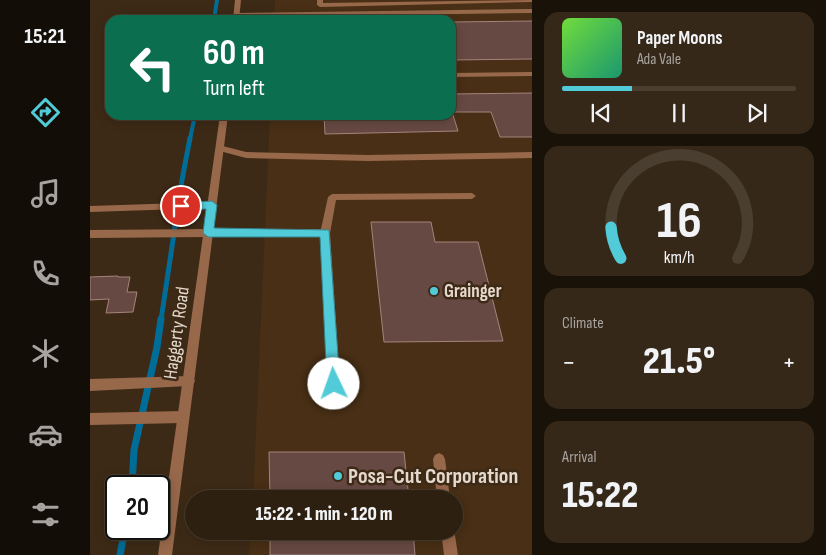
<!DOCTYPE html>
<meta charset="utf-8">
<style>
:root{--surface:#2e2010;--page:#362819;--text:#f1f3f6;--muted:#a7a39f;--line:#493e30;--accent:#52cbd9}
body{margin:0;font-family:"Sofia Sans Condensed",sans-serif;background:var(--page);color:var(--text);height:100vh;display:flex;flex-direction:column;font-size:19px;white-space:nowrap}
*{box-sizing:border-box;margin:0}
p{font-size:16px;color:var(--muted)}
.icon{flex:none;width:28px;height:28px;fill:none;stroke:currentColor;stroke-width:2;stroke-linecap:round;stroke-linejoin:round}
.map{position:relative;flex:1;overflow:hidden}
.side{display:flex;flex-direction:column;gap:12px;padding:12px;background:#191209;width:294px}
.side>*{flex:none}
.top-card{position:absolute;left:15px;top:15px;width:351px;height:105px;border-radius:15px;box-shadow:0 2px 12px #0003,0 0 0 1px var(--line);background:#0b6e4f;color:#fff;overflow:hidden}
.speed{position:absolute;left:15px;top:475px;display:flex;gap:10px;font-size:25px;font-weight:700;text-align:center}
.speed>*{display:grid;place-content:center;width:65px;height:65px;border-radius:50%;background:var(--surface);box-shadow:0 2px 12px #0003,0 0 0 1px var(--line);line-height:1}
.speed .limit{border:2px solid #111;border-radius:8px;background:#fff;color:#111}
.pin{position:absolute;display:grid;place-items:center;width:42px;height:42px;color:#fff;margin:-21px;border:2px solid #fff;border-radius:50%;box-shadow:0 1px 5px #0007}
.me{position:absolute;width:55px;margin:-28px;rotate:357deg;stroke-linejoin:round;filter:drop-shadow(0 0 4px #0008)}
.turn{display:flex;align-items:center;gap:18px;height:105px;padding:0 15px;font-size:22px}
.turn .icon{width:65px;height:65px;stroke-width:2.5}
.turn b{display:block;font-size:35px;line-height:42px}
.big{font-size:38px;font-weight:800;line-height:1.1}
.side .tile{flex:1;display:flex;flex-direction:column;justify-content:center;gap:8px;min-width:0;padding:0 18px;border-radius:15px;background:var(--page)}
.side .dial{align-items:center;gap:0}
.dial svg{height:130px;overflow:visible;fill:none;stroke:var(--line);stroke-width:7;stroke-linecap:round;text-anchor:middle}
.dial text{fill:var(--text);stroke:none}
.song{display:flex;align-items:center;gap:15px}
.cover{width:60px;height:60px;border-radius:8px;background:linear-gradient(135deg,hsl(100 70% 55%),hsl(160 70% 35%))}
.played{height:5px;border-radius:2px;background:linear-gradient(90deg,var(--accent) 30%,var(--line) 30%)}
.keys{display:flex;justify-content:space-around;direction:ltr}
.heat{display:flex;justify-content:space-between;align-items:center;font-size:28px;direction:ltr}
.trip{position:absolute;left:95px;top:490px;width:278px;height:50px;border-radius:25px;background:var(--surface);box-shadow:0 2px 12px #0003,0 0 0 1px var(--line);font-weight:800;line-height:50px;text-align:center}
main{display:flex;flex:1;min-height:0}
.tab-bar{display:flex;flex-direction:column;width:90px;justify-content:space-around;align-items:center;background:#120d06;color:var(--muted)}
.tab-bar .icon{width:35px;height:35px}
.tab-bar .current{color:var(--accent)}
.tab-bar b{font-size:22px;color:var(--text)}
.map>svg:first-child{display:block}
.built{fill:#482f15}
.lines{fill:none;stroke-linecap:round;stroke-linejoin:round}
.stream-far2{stroke:#006d98;stroke-width:4}
.stream-far1{stroke:#006d98;stroke-width:5}
.stream{stroke:#006d98;stroke-width:7}
.building{fill:#674943;stroke:#a5837c}
.service{fill:#98684b;fill-rule:evenodd}
.minor{fill:#98684b;fill-rule:evenodd}
.tertiary{fill:#98684b;fill-rule:evenodd}
.route{fill:#52cbd9;stroke:#35848d}
.poi-dot{fill:#52cbd9;stroke:#3d2a16;stroke-width:2}
.labels{text-anchor:middle;dominant-baseline:central;stroke-width:5;stroke-linejoin:round;paint-order:stroke}
.poi-label{font-size:19px;font-weight:bold;fill:#e5d8cc;stroke:#3d2a16;text-anchor:start}
.street-label{font-size:19px;fill:#e5d8cc;stroke:#3d2a16}
.near-poi-label{font-size:22px;font-weight:bold;fill:#e5d8cc;stroke:#3d2a16;text-anchor:start}
</style>
<main>
<nav class="tab-bar">
<b>15:21</b>
<svg class="icon current" aria-label="directions" viewBox="0 0 24 24"><path d="M12 3l9 9-9 9-9-9zM9 14v-3h6M13 9l2 2-2 2"/></svg>
<svg class="icon" aria-label="music" viewBox="0 0 24 24"><path d="M9 18V5l10-2v13"/><circle cx="6" cy="18" r="3"/><circle cx="16" cy="16" r="3"/></svg>
<svg class="icon" aria-label="phone" viewBox="0 0 24 24"><path d="M5 4h4l2 5-3 2q2 4 5 5l2-3 5 2v4C11 20 4 13 5 4z"/></svg>
<svg class="icon" aria-label="climate" viewBox="0 0 24 24"><path d="M12 3v18M4 7l16 10M4 17L20 7"/></svg>
<svg class="icon" aria-label="car" viewBox="0 0 24 24"><path d="M5 17H2v-5l4-1 3-4h7l3 4 3 1v5h-3M9 17h6M6 11h13"/><circle cx="7" cy="17" r="2"/><circle cx="17" cy="17" r="2"/></svg>
<svg class="icon" aria-label="filters" viewBox="0 0 24 24"><path d="M4 7h16M4 17h16"/><circle cx="9" cy="7" r="2"/><circle cx="15" cy="17" r="2"/></svg>
</nav>
<div class="map">
<svg width="443" height="555" viewBox="0 0 443 555">
<rect width="100%" height="100%" fill="#3d2a16"/>
<path class="built" d="M 185,0 L 442,0 L 442,555 L 159,555 L 161,531 L 364,531 L 364,499 L 163,499 L 180,115 L 361,115 L 361,20 L 184,20 Z"/>
<g class="lines">
<path class="stream-far2" d="M 124,20 L 127,0
M 100,139 L 105,115"/>
<path class="stream-far1" d="M 71,320 L 92,180 L 100,138"/>
<path class="stream" d="M 42,486 L 44,450 L 67,347 L 71,319
M 30,555 L 35,529"/>
</g>
<path class="building" d="M 443,21 L 443,59 L 361,60 L 361,22 Z
M 443,93 L 443,137 L 410,137 L 401,112 L 361,112 L 361,94 Z
M 234,115 L 363,115 L 368,131 L 235,134 Z
M 281,222 L 341,222 L 345,242 L 388,242 L 413,341 L 294,342 Z
M 28,276 L 28,277 L 40,277 L 37,292 L 47,292 L 43,312 L 16,313 L 19,299 L 0,300 L 0,277 Z
M 179,452 L 314,452 L 319,499 L 180,499 Z
M 180,531 L 323,531 L 325,555 L 180,555 Z"/>
<g class="lines">
<path class="service" d="M 227,0 L 233,0 L 233,3 L 443,0 L 443,2 L 230,7 L 227,5 Z
M 443,9 L 443,13 L 146,17 L 143,15 L 146,13 Z
M 443,72 L 443,76 L 361,77 L 361,73 Z
M 129,145 L 156,152 L 278,155 L 443,152 L 443,158 L 278,161 L 156,158 L 126,150 L 126,146 Z
M 382,193 L 386,196 L 382,199 L 246,200 L 240,233 L 250,384 L 248,388 L 244,389 L 240,388 L 238,384 L 230,237 L 118,237 L 113,233 L 118,229 L 231,229 L 238,197 L 242,194 Z
M 349,453 L 353,455 L 355,459 L 360,499 L 347,499 L 343,459 L 345,455 Z
M 364,529 L 368,555 L 354,555 L 351,531 L 364,531 Z"/>
<path class="minor" d="M 122,202 L 127,205 L 122,208 L 0,212 L 0,206 Z
M 118,229 L 123,233 L 118,237 L 0,238 L 0,230 Z
M 99,376 L 103,377 L 105,381 L 103,385 L 99,386 L 0,391 L 0,379 Z
M 93,411 L 97,413 L 99,417 L 97,421 L 93,423 L 0,425 L 0,413 Z"/>
<path class="tertiary" d="M 145,0 L 151,0 L 149,20 L 143,20 Z
M 130,115 L 138,115 L 82,555 L 68,555 Z"/>
</g>
<path class="route" d="M 122,201 L 127,205 L 124,228 L 239,230 L 250,384 L 248,389 L 244,390 L 239,389 L 237,384 L 230,237 L 118,237 L 113,233 L 116,209 L 91,210 L 86,206 L 91,203 Z"/>
<g class="poi-dot">
<circle cx="344" cy="291" r="5"/>
<circle cx="248" cy="476" r="5"/>
</g>
<g class="labels">
<g class="poi-label">
<text x="354" y="291">Grainger</text>
</g>
<g class="street-label">
<text transform="translate(87 333) rotate(-82)">Haggerty Road</text>
</g>
<g class="near-poi-label">
<text x="258" y="476">Posa-Cut Corporation</text>
</g>
</g>
</svg>
<div class="speed"><div class="limit">20</div></div>
<div class="pin" style="left:91px;top:206px;background:#d93025"><svg class="icon" aria-label="arrive" viewBox="0 0 24 24"><path d="M6 21V4h12l-3 4 3 4H6"/></svg></div>
<svg class="me" style="left:244px;top:384px" viewBox="-20 -20 40 40"><circle r="19" fill="#fff"/><path d="M0-13L10 11 0 6-10 11z" fill="#52cbd9"/></svg>
<div class="trip">15:22 · 1 min · 120 m</div>
<div class="top-card">
<div class="turn"><svg class="icon" aria-label="left" viewBox="0 0 24 24"><path d="M17 20v-9H6M10 6l-5 5 5 5"/></svg><div><b>60 m</b>Turn left</div></div>
</div>
</div>
<section class="side">
<div class="tile">
<div class="song"><i class="cover"></i><div><b>Paper Moons</b><p>Ada Vale</p></div></div>
<div class="played"></div>
<div class="keys"><svg class="icon" aria-label="previous" viewBox="0 0 24 24"><path d="M18 5L8 12l10 7zM5 5v14"/></svg><svg class="icon" aria-label="pause" viewBox="0 0 24 24"><path d="M8 5v14M16 5v14"/></svg><svg class="icon" aria-label="next" viewBox="0 0 24 24"><path d="M6 5l10 7-10 7zM19 5v14"/></svg></div>
</div>
<div class="tile dial"><svg viewBox="0 0 100 80">
<path d="M14 69A42 42 0 1 1 86 69"/>
<path d="M14 69A42 42 0 0 1 8 50" stroke="#52cbd9"/>
<text x="50" y="56" font-size="32" font-weight="700">16</text>
<text x="50" y="72" font-size="11">km/h</text>
</svg></div>
<div class="tile"><p>Climate</p>
<div class="heat"><a>−</a><b class="big">21.5°</b><a>+</a></div>
</div>
<div class="tile"><p>Arrival</p><b class="big">15:22</b></div>
</section>
</main>
